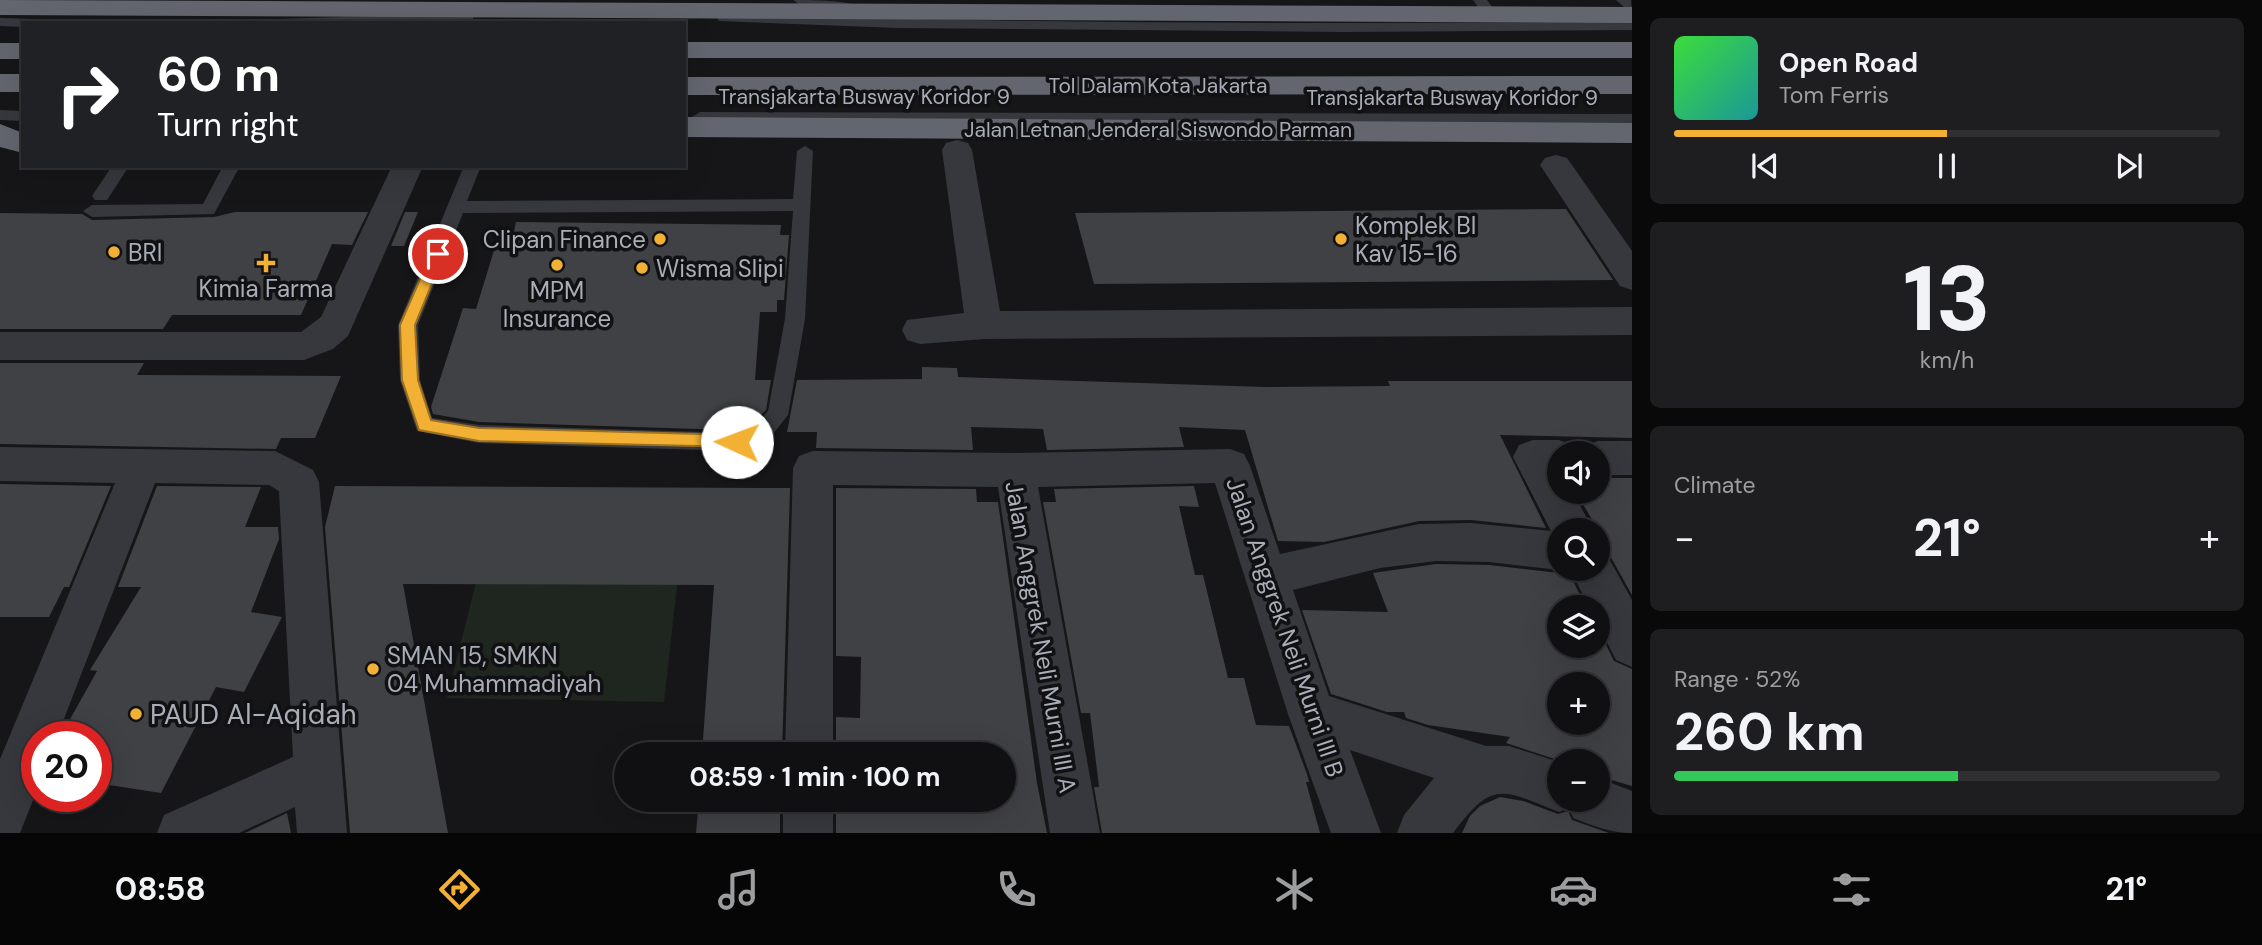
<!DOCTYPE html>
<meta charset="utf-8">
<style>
:root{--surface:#101012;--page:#1e1e20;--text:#f1f3f6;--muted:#9c9d9f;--line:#303032;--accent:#f2b134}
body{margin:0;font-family:"DM Sans",sans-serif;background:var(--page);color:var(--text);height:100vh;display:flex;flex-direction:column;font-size:26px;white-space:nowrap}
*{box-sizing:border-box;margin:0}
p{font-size:23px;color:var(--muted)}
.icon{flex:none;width:38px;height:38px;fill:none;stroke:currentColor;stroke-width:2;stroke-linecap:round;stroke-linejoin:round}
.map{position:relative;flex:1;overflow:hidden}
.sheet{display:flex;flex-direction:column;gap:18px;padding:18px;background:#09090a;width:630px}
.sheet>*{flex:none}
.top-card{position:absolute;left:21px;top:21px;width:665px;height:147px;border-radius:0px;box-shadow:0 7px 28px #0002,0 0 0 2px var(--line);background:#202124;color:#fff;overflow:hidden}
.controls{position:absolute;left:1547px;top:441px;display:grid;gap:14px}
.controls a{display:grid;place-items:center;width:63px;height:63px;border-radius:50%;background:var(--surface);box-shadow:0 7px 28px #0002,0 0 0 2px var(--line);font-size:35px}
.speed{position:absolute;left:21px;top:721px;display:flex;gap:14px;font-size:35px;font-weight:700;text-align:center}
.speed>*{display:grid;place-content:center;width:91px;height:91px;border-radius:50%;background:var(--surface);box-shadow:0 7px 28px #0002,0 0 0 2px var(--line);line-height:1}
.speed .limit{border:10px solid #d22;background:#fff;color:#111}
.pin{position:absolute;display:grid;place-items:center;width:60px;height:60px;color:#fff;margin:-30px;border:4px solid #fff;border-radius:50%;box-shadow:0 2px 7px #0007}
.me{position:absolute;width:77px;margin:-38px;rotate:272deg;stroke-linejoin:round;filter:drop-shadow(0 0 5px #0008)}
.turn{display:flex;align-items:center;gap:24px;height:147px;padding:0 21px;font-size:32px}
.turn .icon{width:91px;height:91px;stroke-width:2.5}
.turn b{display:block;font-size:49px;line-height:60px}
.big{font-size:52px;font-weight:700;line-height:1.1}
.sheet .widget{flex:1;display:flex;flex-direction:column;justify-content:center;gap:10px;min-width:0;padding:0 24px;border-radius:10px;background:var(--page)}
.sheet .dial{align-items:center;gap:0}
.dial b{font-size:91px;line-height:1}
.song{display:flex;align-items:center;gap:21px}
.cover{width:84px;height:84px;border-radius:10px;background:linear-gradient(135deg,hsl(120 70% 55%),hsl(180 70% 35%))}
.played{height:7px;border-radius:4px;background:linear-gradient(90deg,var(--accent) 50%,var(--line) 50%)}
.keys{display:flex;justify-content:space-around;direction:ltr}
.heat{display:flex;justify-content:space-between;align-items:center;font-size:38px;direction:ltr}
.charge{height:10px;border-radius:5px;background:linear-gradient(90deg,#34c759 52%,var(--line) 0)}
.trip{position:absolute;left:614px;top:742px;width:402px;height:70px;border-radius:35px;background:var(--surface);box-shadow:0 7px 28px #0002,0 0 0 2px var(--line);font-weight:700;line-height:70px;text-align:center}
.tabs{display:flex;height:112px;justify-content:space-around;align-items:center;background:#060607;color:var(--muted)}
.tabs .icon{width:49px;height:49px}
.tabs .current{color:var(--accent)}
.tabs b{font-size:32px;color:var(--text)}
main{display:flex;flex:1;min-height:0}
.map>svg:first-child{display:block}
.green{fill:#1e261f}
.building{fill:#404145;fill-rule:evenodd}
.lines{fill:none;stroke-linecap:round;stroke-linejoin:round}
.lane{fill:#37383d;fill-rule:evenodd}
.street{fill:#37383d;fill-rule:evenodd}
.highway{fill:#63666e;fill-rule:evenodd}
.route{fill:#f2b134;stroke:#9d7322;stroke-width:2}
.poi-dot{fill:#f2b134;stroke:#111113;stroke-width:2.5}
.labels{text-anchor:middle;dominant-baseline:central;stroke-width:7;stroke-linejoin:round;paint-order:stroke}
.far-street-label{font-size:21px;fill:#a8adb8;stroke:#111113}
.poi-label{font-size:24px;fill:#a8adb8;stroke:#111113;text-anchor:start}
.street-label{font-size:24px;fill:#a8adb8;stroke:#111113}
.near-poi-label{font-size:28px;fill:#a8adb8;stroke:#111113;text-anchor:start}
</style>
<main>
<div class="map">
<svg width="1632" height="833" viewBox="0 0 1632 833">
<rect width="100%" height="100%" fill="#161618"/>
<path class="green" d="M 480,566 L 679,569 L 664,702 L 447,698 Z"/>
<path class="building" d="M 1566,209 L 1613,280 L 1094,284 L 1075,213 Z
M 235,212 L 368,212 L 352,245 L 332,244 L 301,315 L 172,315 L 163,329 L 0,329 L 0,213 L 82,214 L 92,220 L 214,217 Z
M 405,212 L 418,212 L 404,246 L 391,246 Z
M 516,222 L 781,225 L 780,235 L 789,235 L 784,300 L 777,300 L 777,312 L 760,312 L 755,380 L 771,380 L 766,410 L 760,416 L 731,415 L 730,430 L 479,422 L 433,414 L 431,407 L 463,308 L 476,309 L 500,231 L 514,232 Z
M 0,363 L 144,363 L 137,375 L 341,376 L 315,438 L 281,438 L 276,449 L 0,444 Z
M 922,367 L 957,368 L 958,377 L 1265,387 L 1390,386 L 1388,381 L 1632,381 L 1632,438 L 1500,435 L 1546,528 L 1471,520 L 1419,521 L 1324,542 L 1278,541 L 1245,430 L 1179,427 L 1184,447 L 1047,450 L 1043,429 L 971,427 L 973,450 L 816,448 L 817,432 L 787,432 L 797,380 L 922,379 Z
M 1598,478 L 1632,478 L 1632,595 L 1609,554 L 1598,548 L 1598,530 L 1576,492 L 1598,492 Z
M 0,484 L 111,486 L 69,587 L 64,587 L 49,617 L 0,617 Z
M 157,486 L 261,487 L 245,527 L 278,527 L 279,539 L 251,612 L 282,617 L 244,692 L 216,687 L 161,793 L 96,783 L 96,737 L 60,737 L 97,671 L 90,670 L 141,587 L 118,587 Z
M 335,486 L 790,488 L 782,754 L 702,754 L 714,585 L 403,584 L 448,833 L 350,833 L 325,527 Z
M 1194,486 L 1199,507 L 1179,506 L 1195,575 L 1203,575 L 1228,678 L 1244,678 L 1256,725 L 1289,726 L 1307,774 L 1309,782 L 1306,782 L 1320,833 L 1102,833 L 1094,787 L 1099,787 L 1090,713 L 1081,713 L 1043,502 L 1056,502 L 1054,489 Z
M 836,488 L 976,489 L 977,502 L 998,502 L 1037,783 L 1047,833 L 836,833 L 836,800 L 1004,800 L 1004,754 L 836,754 L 836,717 L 860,718 L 861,657 L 836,656 Z
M 1436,564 L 1489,565 L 1559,573 L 1567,569 L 1586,607 L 1559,607 L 1559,646 L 1598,646 L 1598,629 L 1614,661 L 1632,669 L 1632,786 L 1598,776 L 1598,761 L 1561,761 L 1506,743 L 1510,737 L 1428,725 L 1406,718 L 1404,712 L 1387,712 L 1331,694 L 1302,610 L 1388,612 L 1373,573 ZM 1559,684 L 1598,684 L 1598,723 L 1559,723 Z
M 1500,797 L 1523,801 L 1558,814 L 1568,811 L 1572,820 L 1609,833 L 1462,833 L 1470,816 L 1480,806 Z
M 699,800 L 780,800 L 780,833 L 696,833 Z
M 287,813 L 291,833 L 245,833 Z"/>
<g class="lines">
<path class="lane" d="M 793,0 C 816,0 863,0 875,14 L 868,18 L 852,7 L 803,7 Z
M 1473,0 L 1487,0 L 1498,15 L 1491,19 L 1486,18 Z
M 1616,0 L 1631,0 L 1632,14 Z
M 468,13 L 473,14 L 473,20 L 271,23 L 278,19 Z
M 724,14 C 1027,24 1329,24 1632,22 L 1632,30 L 1343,32 L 898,28 L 719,21 L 717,18 Z
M 0,18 L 34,19 L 41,23 L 23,23 L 23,27 L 0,26 Z
M 0,110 L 23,111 L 23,121 L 0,120 Z
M 700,112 L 1632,114 L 1632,124 L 694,121 L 692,117 Z
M 805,146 L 813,151 L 805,319 L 788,415 L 769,439 L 737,451 L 479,443 L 417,431 L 400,380 L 398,325 L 464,166 L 481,166 L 467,201 L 793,199 L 797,151 ZM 793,211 L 785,319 L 768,411 L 753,427 L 737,433 L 479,425 L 432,418 L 420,380 L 418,325 L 463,213 Z
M 112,166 L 129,166 L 107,200 L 95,200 L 92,196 Z
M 223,166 L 240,166 L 214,214 L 92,217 L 83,211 L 92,205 L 203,204 Z"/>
<path class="street" d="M 957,140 L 968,143 L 972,150 L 1000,311 L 1632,307 L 1632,335 L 984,339 L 920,344 L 907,340 L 902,330 L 907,320 L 964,313 L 942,150 L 946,143 Z
M 1556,155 L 1567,158 L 1632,251 L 1632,290 L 1620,286 L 1540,165 L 1545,158 Z
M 392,166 L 423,166 L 348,336 L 333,349 L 304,360 L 0,360 L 0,332 L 301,332 L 321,317 Z
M 1533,440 L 1559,440 L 1573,445 L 1577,453 L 1559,453 L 1559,492 L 1573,492 L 1593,530 L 1559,530 L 1559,569 L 1563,569 L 1559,570 L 1489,562 L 1436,561 L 1380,568 L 1293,590 L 1329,696 L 1486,746 L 1509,746 L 1559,762 L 1559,800 L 1598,800 L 1598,778 L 1632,791 L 1632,833 C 1610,833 1594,826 1573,818 L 1569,808 L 1559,812 C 1501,789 1493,780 1453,833 L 1397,833 L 1404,815 L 1434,778 L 1350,750 L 1381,833 L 1331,833 L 1288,714 L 1215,483 L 1038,487 L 1100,833 L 1050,833 L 998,487 L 833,485 L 833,754 L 785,754 L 793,468 L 799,456 L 813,451 L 1015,453 L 1230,449 L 1244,454 L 1250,466 L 1280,554 L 1419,524 L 1471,523 L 1551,531 L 1513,457 L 1519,445 Z
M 1598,441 L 1632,441 L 1632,475 L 1598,475 L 1598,453 L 1580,453 L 1584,446 Z
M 0,447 L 275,451 L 313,470 L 319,482 L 347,833 L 297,833 L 295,807 L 239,833 L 157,833 L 164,815 L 293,757 L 279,491 L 269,485 L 155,483 L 57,737 L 37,737 L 37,790 L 20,833 L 0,833 L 0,759 L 115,483 L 0,481 Z
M 1598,551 L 1607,555 L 1632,600 L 1632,667 L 1616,660 L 1598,624 L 1598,607 L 1589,607 L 1570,569 L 1598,569 Z
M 783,800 L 833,800 L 833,833 L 783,833 Z"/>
<path class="highway" d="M 0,0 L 1632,7 L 1632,23 L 0,15 Z
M 684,42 L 1632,42 L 1632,58 L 684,58 Z
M 0,43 L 23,43 L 23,59 L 0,59 Z
M 0,74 L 23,74 L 23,92 L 0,92 Z
M 1632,76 L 1632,94 L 684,95 L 684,77 Z
M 684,117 L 1632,123 L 1632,143 L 684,137 Z
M 0,124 L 23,133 L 23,153 L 0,147 Z"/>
</g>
<path class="route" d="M 438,249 L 444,254 L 415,325 L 418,380 L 431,420 L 479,428 L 737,435 L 742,437 L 742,447 L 479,441 L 419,430 L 402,380 L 400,325 L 431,254 Z"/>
<g class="poi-dot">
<circle cx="660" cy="239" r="7"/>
<circle cx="1341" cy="239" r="7"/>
<circle cx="114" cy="252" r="7"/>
<path d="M262.5 252.5h7v7h7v7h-7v7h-7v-7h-7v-7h7z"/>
<circle cx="557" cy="265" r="7"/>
<circle cx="642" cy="268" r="7"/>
<circle cx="373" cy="669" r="7"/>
<circle cx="136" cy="714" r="7"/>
</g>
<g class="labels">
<g class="far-street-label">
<text x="1158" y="86">Tol Dalam Kota Jakarta</text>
<text x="864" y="97">Transjakarta Busway Koridor 9</text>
<text x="1452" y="98">Transjakarta Busway Koridor 9</text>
<text x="1158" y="130">Jalan Letnan Jenderal Siswondo Parman</text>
</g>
<g class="poi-label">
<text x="1355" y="225">Komplek BI<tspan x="1355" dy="28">Kav 15-16</tspan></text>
<text x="646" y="239" text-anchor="end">Clipan Finance</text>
<text x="128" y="252">BRI</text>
<text x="656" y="268">Wisma Slipi</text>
<text x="266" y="288" text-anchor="middle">Kimia Farma</text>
<text x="557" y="290" text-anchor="middle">MPM<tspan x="557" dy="28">Insurance</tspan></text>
<text x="387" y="655">SMAN 15, SMKN<tspan x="387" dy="28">04 Muhammadiyah</tspan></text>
</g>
<g class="street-label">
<text transform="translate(1285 627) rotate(71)">Jalan Anggrek Neli Murni III B</text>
<text transform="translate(1041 637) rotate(80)">Jalan Anggrek Neli Murni III A</text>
</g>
<g class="near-poi-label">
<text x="150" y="714">PAUD Al-Aqidah</text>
</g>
</g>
</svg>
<div class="controls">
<a><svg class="icon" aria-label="sound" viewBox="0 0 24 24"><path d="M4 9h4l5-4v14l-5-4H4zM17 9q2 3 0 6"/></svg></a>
<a><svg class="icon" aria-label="search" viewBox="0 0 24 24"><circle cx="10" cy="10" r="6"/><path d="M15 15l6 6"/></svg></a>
<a><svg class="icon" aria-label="layers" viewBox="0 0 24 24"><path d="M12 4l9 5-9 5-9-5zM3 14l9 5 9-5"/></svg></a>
<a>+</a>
<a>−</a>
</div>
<div class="speed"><div class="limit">20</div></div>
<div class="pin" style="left:438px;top:254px;background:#d93025"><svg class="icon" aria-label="arrive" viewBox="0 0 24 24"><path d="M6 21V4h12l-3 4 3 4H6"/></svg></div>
<svg class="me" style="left:737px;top:442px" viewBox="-20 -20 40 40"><circle r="19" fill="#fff"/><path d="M0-13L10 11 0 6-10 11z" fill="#f2b134"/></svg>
<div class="trip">08:59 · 1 min · 100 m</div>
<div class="top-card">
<div class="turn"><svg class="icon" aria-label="right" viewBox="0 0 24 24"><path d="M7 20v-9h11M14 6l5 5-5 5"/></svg><div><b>60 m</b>Turn right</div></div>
</div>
</div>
<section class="sheet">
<div class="widget">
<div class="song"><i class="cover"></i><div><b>Open Road</b><p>Tom Ferris</p></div></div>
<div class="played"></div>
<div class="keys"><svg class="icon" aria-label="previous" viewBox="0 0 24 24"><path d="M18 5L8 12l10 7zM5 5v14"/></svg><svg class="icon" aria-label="pause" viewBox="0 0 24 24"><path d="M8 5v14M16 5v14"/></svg><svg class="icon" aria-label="next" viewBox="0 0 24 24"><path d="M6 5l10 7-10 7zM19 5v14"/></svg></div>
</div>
<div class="widget dial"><b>13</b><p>km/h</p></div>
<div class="widget"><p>Climate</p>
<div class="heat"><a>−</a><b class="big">21°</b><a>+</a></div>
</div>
<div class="widget"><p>Range · 52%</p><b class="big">260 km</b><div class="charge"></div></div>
</section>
</main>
<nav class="tabs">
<b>08:58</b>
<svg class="icon current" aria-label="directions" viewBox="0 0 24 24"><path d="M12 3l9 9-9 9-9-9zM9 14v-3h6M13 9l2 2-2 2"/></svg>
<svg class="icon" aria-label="music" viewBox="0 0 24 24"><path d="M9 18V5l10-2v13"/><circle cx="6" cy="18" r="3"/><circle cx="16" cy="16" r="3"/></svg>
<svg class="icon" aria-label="phone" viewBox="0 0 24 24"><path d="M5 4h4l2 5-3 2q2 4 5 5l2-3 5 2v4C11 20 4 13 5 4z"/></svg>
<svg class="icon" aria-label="climate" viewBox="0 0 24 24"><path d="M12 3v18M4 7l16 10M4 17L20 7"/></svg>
<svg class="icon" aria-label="car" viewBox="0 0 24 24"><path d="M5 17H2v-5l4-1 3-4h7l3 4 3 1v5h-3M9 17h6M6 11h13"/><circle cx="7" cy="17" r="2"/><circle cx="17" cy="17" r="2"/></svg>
<svg class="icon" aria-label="filters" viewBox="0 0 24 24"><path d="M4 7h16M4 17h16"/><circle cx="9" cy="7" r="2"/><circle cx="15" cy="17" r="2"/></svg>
<b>21°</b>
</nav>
